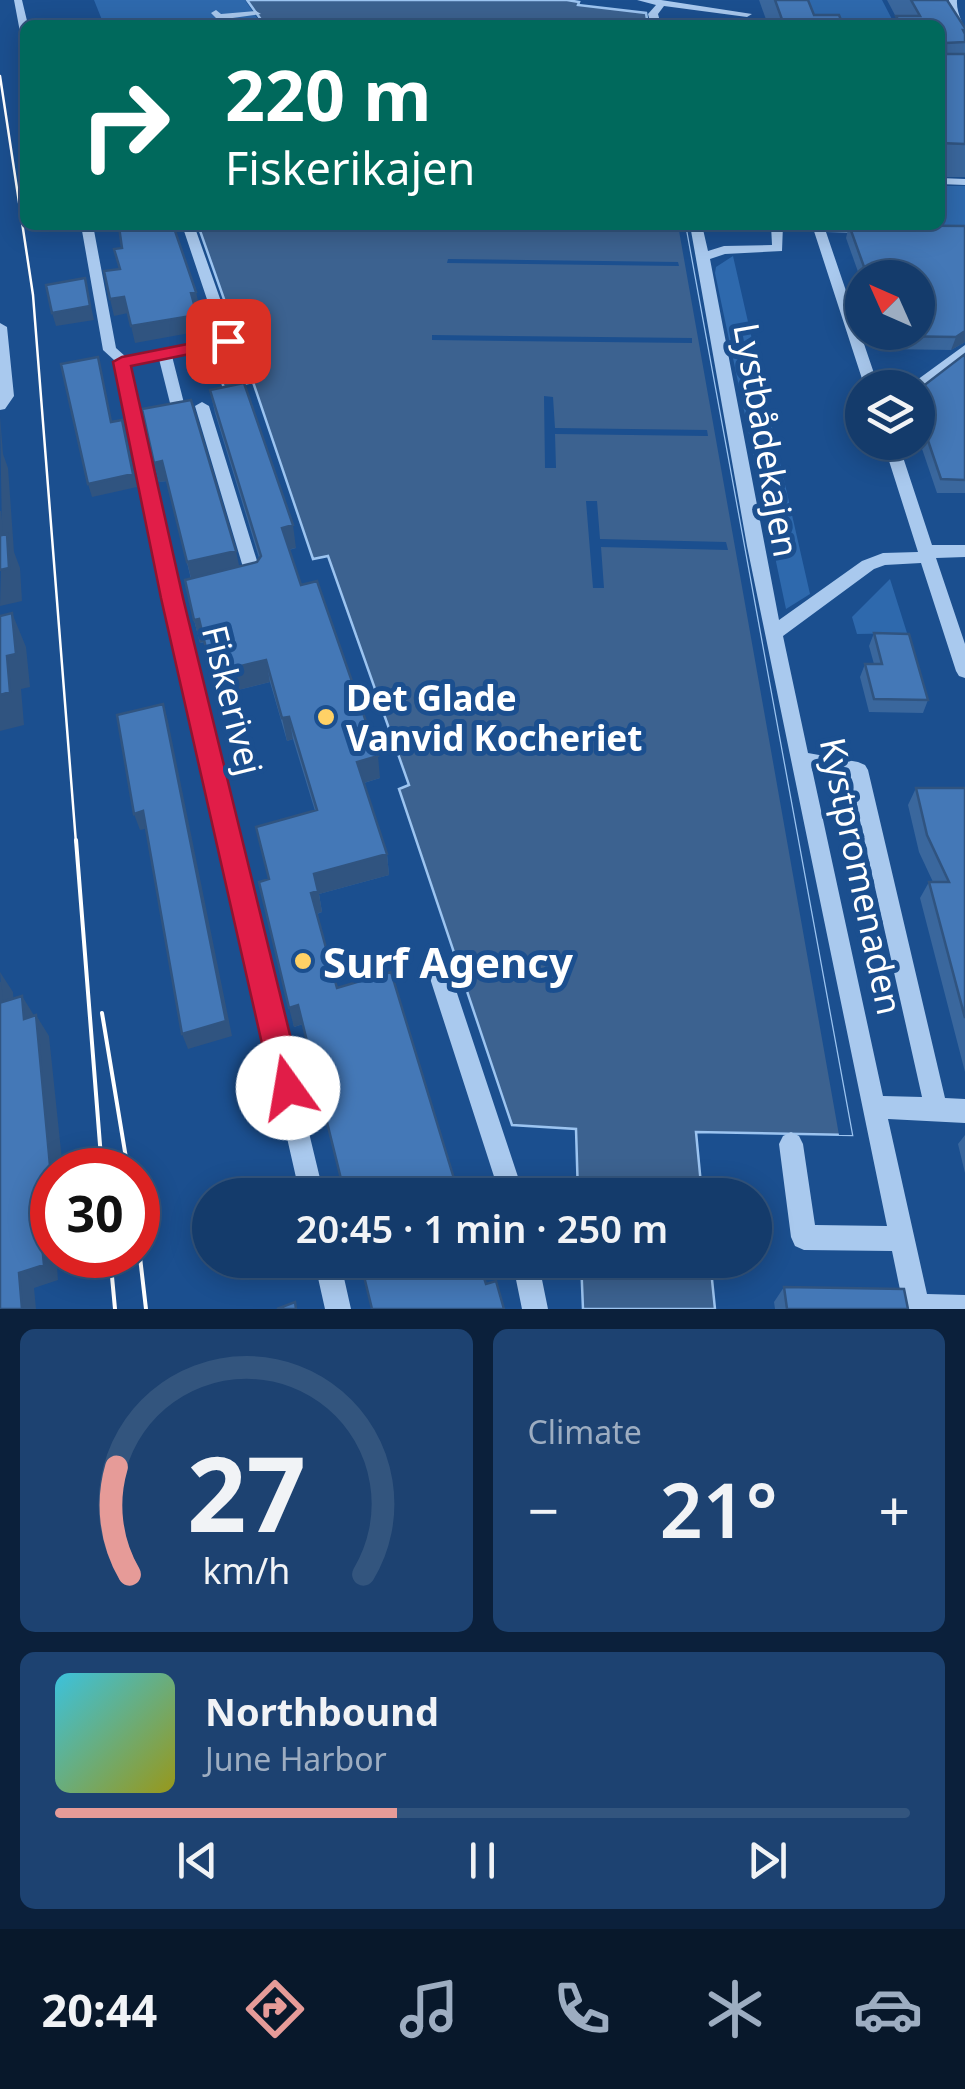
<!DOCTYPE html>
<meta charset="utf-8">
<style>
:root{--surface:#143b6b;--page:#1d4271;--text:#f1f3f6;--muted:#9dadc1;--line:#33557e;--accent:#e69b98}
body{margin:0;font-family:"Noto Sans",sans-serif;background:var(--page);color:var(--text);height:100vh;display:flex;flex-direction:column;font-size:38px;white-space:nowrap}
*{box-sizing:border-box;margin:0}
p{font-size:32px;color:var(--muted)}
.icon{flex:none;width:55px;height:55px;fill:none;stroke:currentColor;stroke-width:2;stroke-linecap:round;stroke-linejoin:round}
.map{position:relative;height:1309px;overflow:hidden}
.panel{display:flex;flex-direction:column;gap:20px;padding:20px;background:#0b203b;flex:1}
.panel>*{flex:none}
.banner{position:absolute;left:20px;top:20px;width:925px;height:210px;border-radius:15px;box-shadow:0 5px 25px #0003,0 0 0 2px var(--line);background:#00695c;color:#fff;overflow:hidden}
.needle{width:65px;rotate:315deg}
.buttons{position:absolute;left:845px;top:260px;display:grid;gap:20px}
.buttons a{display:grid;place-items:center;width:90px;height:90px;border-radius:50%;background:var(--surface);box-shadow:0 5px 25px #0003,0 0 0 2px var(--line);font-size:50px}
.speed{position:absolute;left:30px;top:1148px;display:flex;gap:20px;font-size:50px;font-weight:700;text-align:center}
.speed>*{display:grid;place-content:center;width:130px;height:130px;border-radius:50%;background:var(--surface);box-shadow:0 5px 25px #0003,0 0 0 2px var(--line);line-height:1}
.speed .limit{border:15px solid #d22;background:#fff;color:#111}
.pin{position:absolute;display:grid;place-items:center;width:85px;height:85px;color:#fff;margin:-42px;border-radius:20px;box-shadow:0 5px 15px #0006}
.me{position:absolute;width:110px;margin:-55px;rotate:347deg;stroke-linejoin:round;filter:drop-shadow(0 0 8px #0008)}
.turn{display:flex;align-items:center;gap:35px;height:210px;padding:0 40px;font-size:45px}
.turn .icon{width:130px;height:130px;stroke-width:2.5}
.turn b{display:block;font-size:70px;line-height:85px}
.big{font-size:75px;font-weight:600;line-height:1.1}
.panel .card{flex:1;display:flex;flex-direction:column;justify-content:center;gap:15px;min-width:0;padding:0 35px;border-radius:15px;background:var(--page)}
.panel .dial{align-items:center;gap:0}
.dial svg{height:260px;overflow:visible;fill:none;stroke:var(--line);stroke-width:7;stroke-linecap:round;text-anchor:middle}
.dial text{fill:var(--text);stroke:none}
.song{display:flex;align-items:center;gap:30px}
.cover{width:120px;height:120px;border-radius:15px;background:linear-gradient(135deg,hsl(190 70% 55%),hsl(60 70% 35%))}
.played{height:10px;border-radius:5px;background:linear-gradient(90deg,var(--accent) 40%,var(--line) 40%)}
.keys{display:flex;justify-content:space-around;direction:ltr}
.heat{display:flex;justify-content:space-between;align-items:center;font-size:55px;direction:ltr}
.panel .tiles{flex:1;display:grid;gap:20px;grid-template-columns:1fr 1fr}
.card:last-child{grid-column:span 2}
.trip{position:absolute;left:192px;top:1178px;width:580px;height:100px;border-radius:50px;background:var(--surface);box-shadow:0 5px 25px #0003,0 0 0 2px var(--line);font-weight:600;line-height:100px;text-align:center}
.tabs{display:flex;height:160px;justify-content:space-around;align-items:center;background:#08182b;color:var(--muted)}
.tabs .icon{width:70px;height:70px}
.tabs .on{color:var(--accent)}
.tabs b{font-size:45px;color:var(--text)}
.map>svg:first-child{display:block}
.green{fill:#2e69ad}
.water{fill:#3c6290;stroke:#9cc4f0;stroke-width:2.5}
.pier{fill:#1b4f8f}
.lines{fill:none;stroke-linecap:round;stroke-linejoin:round}
.minor{fill:#a9c9ee;fill-rule:evenodd}
.tram-far1{stroke:#fff;stroke-width:2.5}
.tram{stroke:#fff;stroke-width:4}
.wall{fill:#3a679d}
.shaded-wall{fill:#305480}
.building{fill:#4478b7;stroke:#305480;stroke-width:2.5}
.route{fill:#e11d48;stroke:#92132f;stroke-width:2.5}
.poi-dot{fill:#ffd166;stroke:#1b4f8f;stroke-width:4}
.labels{text-anchor:middle;dominant-baseline:central;stroke-width:10;stroke-linejoin:round;paint-order:stroke}
.street-label{font-size:35px;fill:#fff;stroke:#1b4f8f}
.poi-label{font-size:35px;font-weight:bold;fill:#fff;stroke:#1b4f8f;text-anchor:start}
.near-poi-label{font-size:42px;font-weight:bold;fill:#fff;stroke:#1b4f8f;text-anchor:start}
</style>
<div class="map">
<svg width="965" height="1309" viewBox="0 0 965 1309">
<rect width="100%" height="100%" fill="#1b4f8f"/>
<path class="green" d="M 94,0 L 245,0 L 260,22 L 290,20 L 293,25 L 104,25 Z
M 796,0 L 882,0 L 895,25 L 807,25 Z
M 940,186 L 965,186 L 965,227 L 839,225 L 940,225 Z
M 733,256 L 810,594 L 786,609 L 715,273 L 716,267 Z
M 890,579 L 907,633 L 857,634 L 852,617 Z"/>
<path class="water" d="M 247,0 L 567,0 L 579,2 L 578,5 L 646,13 L 648,25 L 295,25 L 291,20 L 262,21 Z
M 198,225 L 685,225 L 852,1135 L 696,1132 L 702,1195 L 578,1195 L 576,1129 L 512,1125 L 399,789 L 409,785 L 328,556 L 313,559 L 253,382 L 224,388 L 215,361 L 236,356 L 238,339 Z
M 581,1260 L 710,1260 L 715,1309 L 583,1309 Z"/>
<path class="pier" d="M 678,225 L 685,225 L 852,1135 L 839,1135 Z
M 448,259 L 678,262 L 679,266 L 447,263 Z
M 432,335 L 692,338 L 692,343 L 432,340 Z
M 544,396 L 553,397 L 555,428 L 707,430 L 708,436 L 555,434 L 556,468 L 545,468 Z
M 586,501 L 597,501 L 600,539 L 726,542 L 728,550 L 601,547 L 604,588 L 593,588 Z"/>
<g class="lines">
<path class="minor" d="M 14,0 L 22,0 L 28,25 L 25,25 L 25,35 L 20,32 Z
M 637,0 L 661,0 L 752,14 L 747,17 L 664,6 L 658,14 L 661,25 L 651,25 L 648,14 L 656,5 Z
M 949,0 L 957,0 C 956,15 965,23 965,38 C 953,30 947,14 949,0 Z
M 216,10 L 221,14 L 256,11 L 261,14 L 218,20 L 211,13 Z
M 940,178 L 965,179 L 965,185 L 940,184 Z
M 81,225 L 93,225 L 116,348 L 126,357 L 220,338 L 182,225 L 194,225 L 235,341 L 228,345 L 172,356 L 186,411 L 179,415 L 172,411 L 159,359 L 128,365 L 180,597 L 324,1195 L 300,1195 L 164,597 L 114,360 L 103,350 Z
M 690,225 L 702,225 L 708,251 L 724,246 L 772,245 L 771,225 L 783,225 L 782,251 L 725,254 L 710,259 L 779,620 L 862,561 L 883,553 L 918,552 L 883,442 L 898,442 L 932,545 L 965,545 L 965,557 L 936,558 L 965,644 L 965,678 L 959,676 L 956,671 L 921,563 L 885,565 L 874,569 L 783,636 L 808,753 L 858,762 L 865,765 L 868,770 L 945,1098 L 965,1099 L 965,1123 L 888,1119 L 927,1294 L 965,1295 L 965,1309 L 904,1309 L 892,1251 L 804,1250 L 795,1246 L 791,1237 L 779,1144 L 783,1136 L 791,1132 L 799,1136 L 803,1144 L 815,1225 L 887,1226 L 747,546 ZM 812,769 L 850,776 L 922,1097 L 883,1096 Z
M 812,225 L 873,225 L 879,229 L 873,233 L 826,232 L 879,388 L 865,388 Z
M 0,323 L 7,327 L 14,396 L 5,409 L 0,410 Z
M 965,345 L 965,355 L 918,391 L 918,388 L 906,388 Z
M 202,402 L 209,406 L 262,577 L 260,581 L 249,585 L 241,579 L 245,574 L 195,406 Z
M 438,959 L 446,962 L 449,969 L 524,1195 L 500,1195 L 427,969 L 430,962 Z
M 314,1260 L 340,1260 L 351,1309 L 325,1309 Z
M 512,1260 L 538,1260 L 548,1309 L 522,1309 Z"/>
<path class="tram-far1" d="M 0,76 L 33,295 L 76,843"/>
<path class="tram" d="M 76,840 L 102,1170
M 102,1013 L 128,1170
M 138,1240 L 146,1309
M 110,1255 L 115,1309"/>
</g>
<path class="wall" d="M 759,0 L 808,0 L 814,15 L 843,25 L 768,25 Z
M 887,0 L 947,0 L 965,28 L 965,177 L 940,177 L 940,25 L 894,25 L 896,17 Z
M 717,225 L 755,225 L 754,231 L 718,230 Z
M 849,225 L 965,226 L 965,342 L 951,350 L 886,349 L 880,332 L 918,332 L 918,278 L 862,278 L 862,283 L 846,238 Z
M 965,354 L 965,493 L 937,493 L 918,437 L 918,390 Z
M 210,390 L 296,548 L 289,550 L 301,585 L 380,778 L 364,783 L 387,854 L 389,875 L 319,894 L 322,912 L 317,914 L 303,1024 L 294,1027 L 269,879 L 315,811 L 293,739 L 287,741 L 270,682 L 218,695 L 205,642 L 200,643 L 194,620 L 191,579 L 167,481 L 159,482 L 142,409 L 239,566 L 257,562 L 259,558 L 215,413 Z
M 874,633 L 928,700 L 923,713 L 869,712 L 860,677 L 865,664 L 874,664 L 869,646 Z
M 916,788 L 965,788 L 965,1072 L 920,898 L 929,882 L 933,882 L 919,852 L 908,805 Z
M 965,1135 L 965,1173 L 958,1144 Z
M 784,1287 L 908,1309 L 775,1309 L 774,1302 Z"/>
<path class="shaded-wall" d="M 85,278 L 94,320 L 56,326 L 52,313 Z
M 196,292 L 200,309 L 194,310 L 191,293 Z
M 124,297 L 128,313 L 114,316 L 110,299 Z
M 197,315 L 201,331 L 135,343 L 131,326 Z
M 965,331 L 965,342 L 951,350 L 956,337 Z
M 0,416 L 3,454 L 8,468 L 14,552 L 20,568 L 22,601 L 0,606 L 2,535 Z
M 122,420 L 137,487 L 92,497 L 88,484 Z
M 162,461 L 167,481 L 159,482 L 154,463 Z
M 293,525 L 296,548 L 286,550 L 282,528 Z
M 236,551 L 240,570 L 192,582 L 187,562 Z
M 12,613 L 26,647 L 30,687 L 21,689 L 24,725 L 0,731 L 0,695 Z
M 199,619 L 205,641 L 200,643 L 194,620 Z
M 266,660 L 270,682 L 218,695 L 212,673 Z
M 163,704 L 168,721 L 232,1036 L 188,1049 L 182,1034 Z
M 289,717 L 293,739 L 287,741 L 282,718 Z
M 378,756 L 380,778 L 360,784 L 357,762 Z
M 143,811 L 149,828 L 140,830 L 134,814 Z
M 387,854 L 389,875 L 319,894 L 322,912 L 315,914 L 311,893 L 314,874 Z
M 0,972 L 13,992 L 15,1023 L 2,1002 Z
M 22,996 L 35,1017 L 24,1019 Z
M 298,1005 L 303,1024 L 294,1027 L 289,1008 Z
M 36,1015 L 49,1036 L 63,1170 L 52,1170 L 52,1187 Z
M 52,1231 L 52,1255 L 56,1255 L 58,1280 L 34,1288 L 36,1309 L 22,1309 L 19,1273 L 41,1234 Z"/>
<path class="building" d="M 775,0 L 808,0 L 814,15 L 839,15 L 843,25 L 784,25 Z
M 911,0 L 947,0 L 965,28 L 965,30 L 963,30 L 965,34 L 965,42 L 946,43 L 946,54 L 965,54 L 965,144 L 940,143 L 940,107 L 945,107 L 940,97 L 940,25 L 901,25 L 896,16 L 920,16 Z
M 124,225 L 173,225 L 196,292 L 191,293 L 197,315 L 131,326 L 124,297 L 110,299 L 104,271 L 120,269 L 114,249 L 122,248 L 119,227 Z
M 849,225 L 965,226 L 965,331 L 956,337 L 890,336 L 888,332 L 918,332 L 918,278 L 868,278 Z
M 85,278 L 90,306 L 52,313 L 46,285 Z
M 965,354 L 965,480 L 941,479 L 918,411 L 918,390 Z
M 98,357 L 111,422 L 122,420 L 133,474 L 88,484 L 61,364 Z
M 244,383 L 293,525 L 282,528 L 301,585 L 317,581 L 378,756 L 357,762 L 387,854 L 314,874 L 318,891 L 311,893 L 337,988 L 391,972 L 459,1195 L 345,1195 L 298,1005 L 289,1008 L 259,882 L 269,879 L 256,827 L 317,810 L 289,717 L 282,718 L 266,660 L 212,673 L 199,619 L 194,620 L 185,580 L 257,562 L 261,556 L 210,390 Z
M 191,400 L 236,551 L 187,562 L 162,461 L 154,463 L 142,409 Z
M 0,511 L 2,535 L 7,534 L 9,568 L 0,570 Z
M 12,613 L 16,654 L 7,656 L 10,692 L 0,695 L 0,616 Z
M 874,633 L 909,634 L 928,700 L 874,699 L 865,664 L 882,664 Z
M 163,704 L 226,1021 L 182,1034 L 143,811 L 134,814 L 117,715 Z
M 916,788 L 965,788 L 965,1018 L 929,882 L 949,882 L 927,835 Z
M 0,982 L 2,1002 L 22,996 L 24,1019 L 36,1015 L 52,1187 L 52,1231 L 41,1234 L 44,1265 L 19,1273 L 22,1309 L 0,1309 Z
M 360,1260 L 478,1260 L 486,1284 L 496,1281 L 504,1309 L 372,1309 Z
M 784,1287 L 904,1289 L 908,1309 L 787,1309 Z
M 295,1302 L 296,1309 L 277,1309 Z"/>
<path class="route" d="M 228,336 L 234,337 L 234,345 L 131,366 L 183,598 L 303,1088 L 298,1098 L 288,1102 L 277,1098 L 272,1088 L 161,598 L 113,362 L 122,357 Z"/>
<g class="poi-dot">
<circle cx="326" cy="717" r="10"/>
<circle cx="303" cy="961" r="10"/>
</g>
<g class="labels">
<g class="street-label">
<text transform="translate(767 440) rotate(80)">Lystbådekajen</text>
<text transform="translate(233 700) rotate(76)">Fiskerivej</text>
<text transform="translate(862 876) rotate(78)">Kystpromenaden</text>
</g>
<g class="poi-label">
<text x="346" y="697">Det Glade<tspan x="346" dy="40">Vanvid Kocheriet</tspan></text>
</g>
<g class="near-poi-label">
<text x="323" y="961">Surf Agency</text>
</g>
</g>
</svg>
<div class="buttons">
<a><svg class="needle" viewBox="-14 -14 28 28"><path d="M0-13l5 13h-10z" fill="#e53935"/><path d="M0 13l5-13h-10z" fill="#9dadc1"/></svg></a>
<a><svg class="icon" aria-label="layers" viewBox="0 0 24 24"><path d="M12 4l9 5-9 5-9-5zM3 14l9 5 9-5"/></svg></a>
</div>
<div class="speed"><div class="limit">30</div></div>
<div class="pin" style="left:228px;top:341px;background:#d93025"><svg class="icon" aria-label="arrive" viewBox="0 0 24 24"><path d="M6 21V4h12l-3 4 3 4H6"/></svg></div>
<svg class="me" style="left:288px;top:1088px" viewBox="-20 -20 40 40"><circle r="19" fill="#fff"/><path d="M0-13L10 11 0 6-10 11z" fill="#e11d48"/></svg>
<div class="trip">20:45 · 1 min · 250 m</div>
<div class="banner">
<div class="turn"><svg class="icon" aria-label="right" viewBox="0 0 24 24"><path d="M7 20v-9h11M14 6l5 5-5 5"/></svg><div><b>220 m</b>Fiskerikajen</div></div>
</div>
</div>
<section class="panel">
<div class="tiles">
<div class="card dial"><svg viewBox="0 0 100 80">
<path d="M14 69A42 42 0 1 1 86 69"/>
<path d="M14 69A42 42 0 0 1 10 36" stroke="#e69b98"/>
<text x="50" y="56" font-size="32" font-weight="700">27</text>
<text x="50" y="72" font-size="11">km/h</text>
</svg></div>
<div class="card"><p>Climate</p>
<div class="heat"><a>−</a><b class="big">21°</b><a>+</a></div>
</div>
<div class="card">
<div class="song"><i class="cover"></i><div><b>Northbound</b><p>June Harbor</p></div></div>
<div class="played"></div>
<div class="keys"><svg class="icon" aria-label="previous" viewBox="0 0 24 24"><path d="M18 5L8 12l10 7zM5 5v14"/></svg><svg class="icon" aria-label="pause" viewBox="0 0 24 24"><path d="M8 5v14M16 5v14"/></svg><svg class="icon" aria-label="next" viewBox="0 0 24 24"><path d="M6 5l10 7-10 7zM19 5v14"/></svg></div>
</div>
</div>
</section>
<nav class="tabs">
<b>20:44</b>
<svg class="icon on" aria-label="directions" viewBox="0 0 24 24"><path d="M12 3l9 9-9 9-9-9zM9 14v-3h6M13 9l2 2-2 2"/></svg>
<svg class="icon" aria-label="music" viewBox="0 0 24 24"><path d="M9 18V5l10-2v13"/><circle cx="6" cy="18" r="3"/><circle cx="16" cy="16" r="3"/></svg>
<svg class="icon" aria-label="phone" viewBox="0 0 24 24"><path d="M5 4h4l2 5-3 2q2 4 5 5l2-3 5 2v4C11 20 4 13 5 4z"/></svg>
<svg class="icon" aria-label="climate" viewBox="0 0 24 24"><path d="M12 3v18M4 7l16 10M4 17L20 7"/></svg>
<svg class="icon" aria-label="car" viewBox="0 0 24 24"><path d="M5 17H2v-5l4-1 3-4h7l3 4 3 1v5h-3M9 17h6M6 11h13"/><circle cx="7" cy="17" r="2"/><circle cx="17" cy="17" r="2"/></svg>
</nav>
